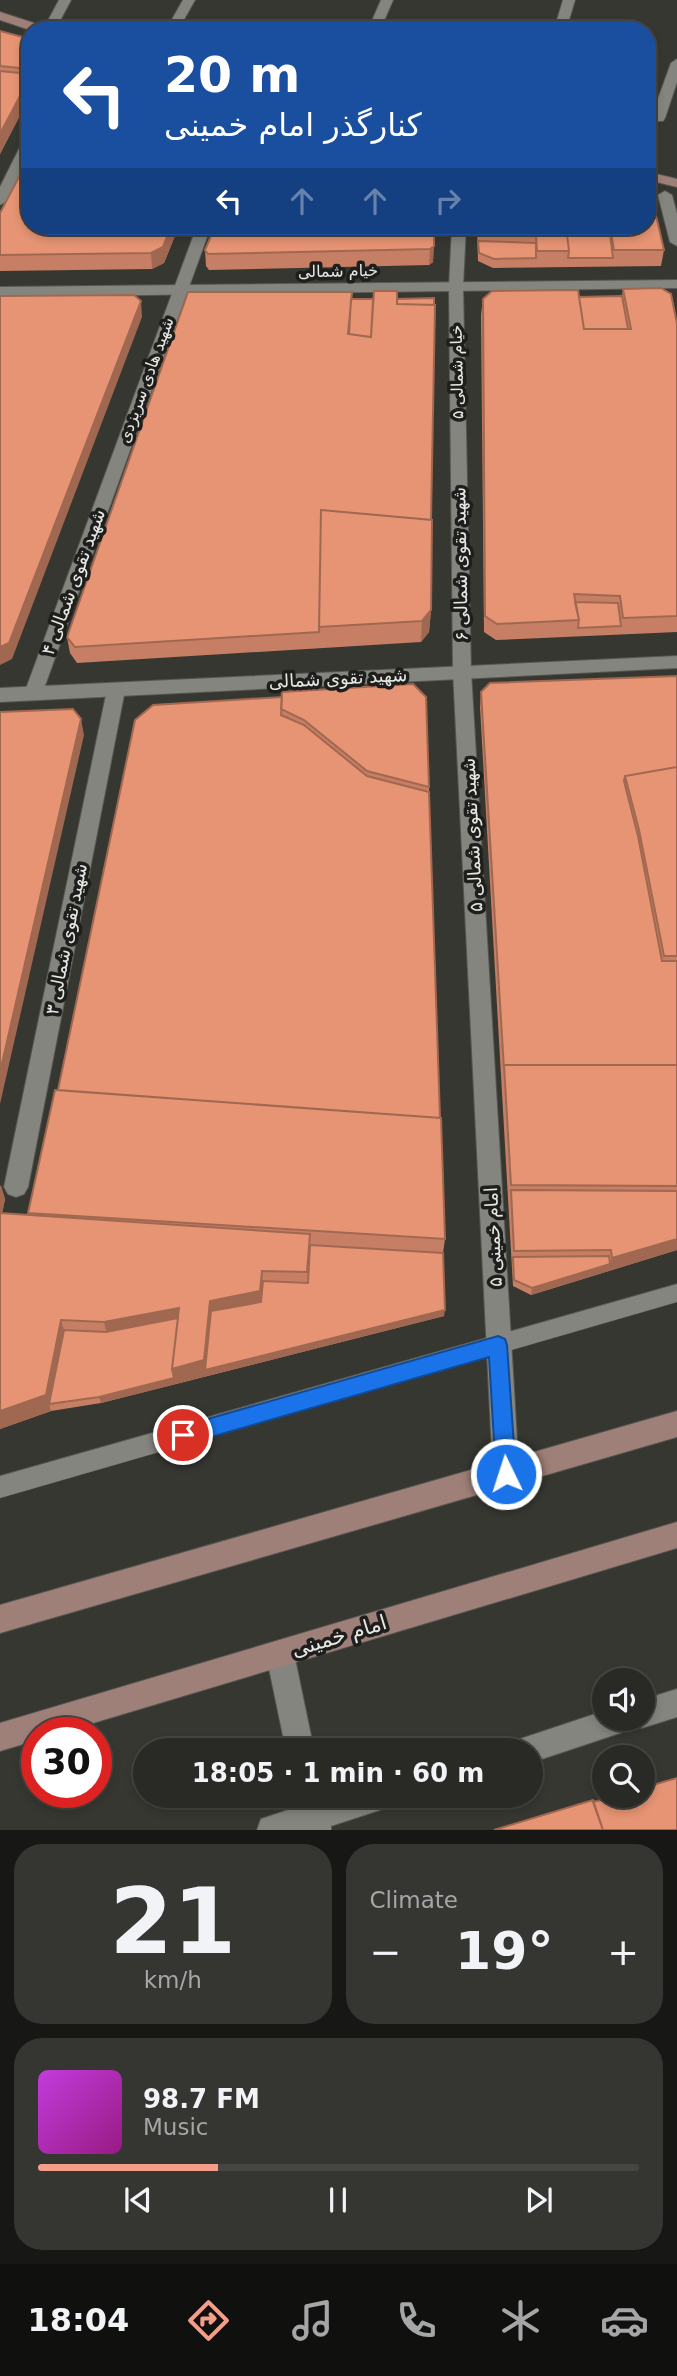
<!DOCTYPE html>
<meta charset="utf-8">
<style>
:root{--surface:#292926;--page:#353532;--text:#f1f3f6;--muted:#a5a6a7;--line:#454543;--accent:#f49e89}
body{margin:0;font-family:"DejaVu Sans","Noto Naskh Arabic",sans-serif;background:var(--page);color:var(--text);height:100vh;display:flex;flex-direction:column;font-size:26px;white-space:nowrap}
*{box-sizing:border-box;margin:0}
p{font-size:23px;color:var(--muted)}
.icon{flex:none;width:38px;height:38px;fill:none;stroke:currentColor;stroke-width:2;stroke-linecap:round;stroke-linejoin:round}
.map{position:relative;height:1830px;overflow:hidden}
.panel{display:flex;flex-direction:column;gap:14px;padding:14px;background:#171715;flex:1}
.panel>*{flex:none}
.top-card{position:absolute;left:21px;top:21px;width:635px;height:214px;border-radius:28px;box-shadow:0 4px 10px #0003,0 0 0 2px var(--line);background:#1a4fa0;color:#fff;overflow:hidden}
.fabs{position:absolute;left:592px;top:1668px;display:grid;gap:14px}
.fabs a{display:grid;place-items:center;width:63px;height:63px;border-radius:50%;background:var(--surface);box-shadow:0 4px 10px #0003,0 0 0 2px var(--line);font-size:35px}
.speed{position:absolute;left:21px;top:1717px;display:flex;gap:14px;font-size:35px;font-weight:700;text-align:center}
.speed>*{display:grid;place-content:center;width:91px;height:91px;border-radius:50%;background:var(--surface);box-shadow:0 4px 10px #0003,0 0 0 2px var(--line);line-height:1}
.speed .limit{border:10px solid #d22;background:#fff;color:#111}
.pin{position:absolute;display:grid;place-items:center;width:60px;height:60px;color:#fff;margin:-30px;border:4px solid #fff;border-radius:50%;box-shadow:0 2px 7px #0007}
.me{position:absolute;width:77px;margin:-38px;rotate:356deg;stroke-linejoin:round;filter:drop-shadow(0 0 5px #0008)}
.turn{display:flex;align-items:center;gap:24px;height:147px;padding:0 28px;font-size:32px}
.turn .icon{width:91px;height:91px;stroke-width:2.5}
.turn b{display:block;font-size:49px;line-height:60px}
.lanes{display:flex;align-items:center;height:66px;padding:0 28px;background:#0003;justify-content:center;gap:35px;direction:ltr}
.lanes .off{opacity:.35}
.big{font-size:52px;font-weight:700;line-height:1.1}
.panel .tile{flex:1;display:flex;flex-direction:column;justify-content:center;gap:10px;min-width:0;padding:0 24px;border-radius:28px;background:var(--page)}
.panel .dial{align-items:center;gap:0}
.dial b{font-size:91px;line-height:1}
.song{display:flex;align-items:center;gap:21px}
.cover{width:84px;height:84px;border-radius:10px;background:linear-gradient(135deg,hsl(290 70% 55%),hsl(310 70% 35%))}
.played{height:7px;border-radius:4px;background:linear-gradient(90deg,var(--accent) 30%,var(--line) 30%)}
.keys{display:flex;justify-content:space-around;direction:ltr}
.heat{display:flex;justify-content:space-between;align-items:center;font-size:38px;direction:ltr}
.panel .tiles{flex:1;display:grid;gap:14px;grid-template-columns:1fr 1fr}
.tile:last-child{grid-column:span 2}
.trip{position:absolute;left:133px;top:1738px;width:410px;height:70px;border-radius:35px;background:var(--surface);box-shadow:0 4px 10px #0003,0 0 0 2px var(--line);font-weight:700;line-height:70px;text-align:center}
.dock{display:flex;height:112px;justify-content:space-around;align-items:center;background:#10100f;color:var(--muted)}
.dock .icon{width:49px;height:49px}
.dock .active{color:var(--accent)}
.dock b{font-size:32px;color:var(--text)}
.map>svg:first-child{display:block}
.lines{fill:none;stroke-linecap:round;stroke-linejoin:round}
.service-casing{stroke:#575652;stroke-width:1}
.minor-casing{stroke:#575652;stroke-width:2}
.tertiary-casing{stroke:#575652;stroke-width:2}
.secondary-casing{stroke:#575652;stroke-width:2}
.service{fill:#85857f;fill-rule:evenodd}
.minor{fill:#85857f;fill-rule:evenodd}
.tertiary{fill:#85857f;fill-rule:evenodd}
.secondary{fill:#9f8078;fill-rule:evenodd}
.wall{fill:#c67f64}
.shaded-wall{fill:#a16851}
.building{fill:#e69474;stroke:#a16851;stroke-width:2}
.route{fill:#1a73e8;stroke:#114b97;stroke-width:2}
.labels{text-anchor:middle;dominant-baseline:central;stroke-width:7;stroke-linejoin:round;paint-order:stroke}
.far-street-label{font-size:16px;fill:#e6e6e3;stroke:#1e1e1c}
.street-label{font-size:18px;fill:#e6e6e3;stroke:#1e1e1c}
.near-street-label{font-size:21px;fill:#e6e6e3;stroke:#1e1e1c}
</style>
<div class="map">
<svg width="677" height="1830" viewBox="0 0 677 1830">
<rect width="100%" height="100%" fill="#373732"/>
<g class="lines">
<g class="service-casing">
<path id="service" d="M 677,1284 L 677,1302 L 0,1498 L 0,1476 Z"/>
</g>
<g class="minor-casing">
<path id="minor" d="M 59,0 L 71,0 L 55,30 L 43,30 Z
M 183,0 L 195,0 L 178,30 L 166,30 Z
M 381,0 L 393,0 L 380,30 L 368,30 Z
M 563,0 L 575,0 L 566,30 L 554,30 Z
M 677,59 L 677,82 L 665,118 L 663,121 L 653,121 L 651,118 L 671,63 Z
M 30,137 L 30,155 L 7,201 L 0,205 L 0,187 L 23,141 Z
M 665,191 L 672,195 L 677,214 L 677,246 L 670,242 L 658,195 Z
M 197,226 L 211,226 L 42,694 L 40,699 L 26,699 L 24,694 Z
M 452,226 L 466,226 L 463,287 L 471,671 L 519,1473 L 515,1482 L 506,1486 L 497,1482 L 493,1473 L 453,671 L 449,287 Z
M 116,683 L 123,685 L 125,690 L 28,1187 L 24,1194 L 16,1197 L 8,1194 L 4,1187 L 107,690 L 109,685 Z
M 280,1640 L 290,1644 L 294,1654 L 314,1750 L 286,1750 L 266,1654 L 270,1644 Z
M 677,1689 L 677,1717 L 642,1728 L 638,1727 L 530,1763 L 530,1750 L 513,1750 L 517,1740 L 604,1711 L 604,1718 L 642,1718 L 642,1700 Z
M 294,1796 L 324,1796 L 324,1799 L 336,1796 L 397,1796 L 392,1806 L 331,1826 L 331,1830 L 257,1830 L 261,1819 L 297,1807 Z"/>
</g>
<g class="tertiary-casing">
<path id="tertiary" d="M 677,280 L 677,288 L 0,297 L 0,287 Z
M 677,656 L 677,668 L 0,702 L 0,688 Z"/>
</g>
<g class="secondary-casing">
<path id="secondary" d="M 0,12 L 46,27 L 48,30 L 30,30 L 0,20 Z
M 648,172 L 677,179 L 677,187 L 648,180 Z
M 677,1411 L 677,1437 L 0,1633 L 0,1605 Z
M 677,1522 L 677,1548 L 63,1732 L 37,1732 L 37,1740 L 0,1751 L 0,1723 Z"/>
</g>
<use href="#service" class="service"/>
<use href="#minor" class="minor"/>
<use href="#tertiary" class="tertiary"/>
<use href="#secondary" class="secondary"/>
</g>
<path class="wall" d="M 0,31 L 30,39 L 30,96 L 0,154 Z
M 0,213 L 179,226 L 164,263 L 152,269 L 0,271 Z
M 434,226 L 433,262 L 429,265 L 209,270 L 206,266 L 205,250 Z
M 477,226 L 648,226 L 664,250 L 661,266 L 493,268 L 478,261 Z
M 623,289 L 677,324 L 677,632 L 496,640 L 484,632 L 481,315 L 483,299 L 622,296 Z
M 351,299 L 431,610 L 429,632 L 421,642 L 77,663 L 70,653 L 67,637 Z
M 677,676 L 677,1250 L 531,1295 L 513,1286 L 480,707 L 481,692 Z
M 282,697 L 429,787 L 440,1118 L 445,1239 L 443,1253 L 444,1316 L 101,1403 L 51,1411 L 0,1429 L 0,1185 L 5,1199 L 2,1213 L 29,1215 L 28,1213 L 58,1090 Z"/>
<path class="shaded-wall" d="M 30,77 L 30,96 L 0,154 L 0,134 Z
M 171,226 L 179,226 L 164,263 L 152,269 L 151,253 Z
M 434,246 L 433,262 L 429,265 L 430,249 Z
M 141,301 L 142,317 L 12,659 L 0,665 L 0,647 Z
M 431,610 L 429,632 L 421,642 L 422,621 Z
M 81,719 L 84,735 L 0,1104 L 0,1072 Z
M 1,1185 L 5,1199 L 0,1226 L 0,1189 Z
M 677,1239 L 677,1250 L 531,1295 L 532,1288 L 610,1264 L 612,1258 Z
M 262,1271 L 263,1288 L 445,1310 L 444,1316 L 101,1403 L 99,1397 L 108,1338 L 104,1322 L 210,1301 Z
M 61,1320 L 66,1337 L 49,1404 L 51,1411 L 0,1429 L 0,1411 Z"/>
<path class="building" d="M 0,31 L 30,39 L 30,69 L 0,66 Z
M 0,71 L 30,74 L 30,77 L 0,134 Z
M 30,156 L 30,226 L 171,226 L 163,247 L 151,253 L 0,255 L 0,213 Z
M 648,194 L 652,198 L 664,250 L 614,250 L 610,226 L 648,226 Z
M 215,226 L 434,226 L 434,246 L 430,249 L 208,254 L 205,250 Z
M 479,226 L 566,226 L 569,251 L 537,251 L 536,236 L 479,234 Z
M 566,226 L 609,226 L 613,258 L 568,258 L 569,251 Z
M 478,241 L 536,243 L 536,258 L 494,259 L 479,253 Z
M 661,288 L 671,294 L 677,324 L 677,616 L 623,618 L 620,596 L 574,594 L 579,620 L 497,624 L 485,616 L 483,299 L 492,291 L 578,290 L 584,329 L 631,329 L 623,289 Z
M 374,291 L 397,291 L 397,304 L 435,305 L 431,520 L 321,510 L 319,632 L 75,647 L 67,637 L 188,292 L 352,292 L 348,334 L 371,337 Z
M 134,295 L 141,301 L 9,643 L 0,647 L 0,296 Z
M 622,296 L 628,329 L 584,329 L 579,297 Z
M 434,298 L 434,305 L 397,304 L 397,299 Z
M 351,299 L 373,299 L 371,337 L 349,334 Z
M 321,510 L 432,520 L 431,610 L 422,621 L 319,627 Z
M 575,602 L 618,603 L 621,626 L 578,628 L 579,620 Z
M 677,676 L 677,767 L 625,776 L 624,781 L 638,836 L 662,961 L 677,961 L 677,1065 L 504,1065 L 504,1069 L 481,692 L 490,683 Z
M 413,684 L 426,697 L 429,787 L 367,771 L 304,720 L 281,709 L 282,692 Z
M 282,697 L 281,715 L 304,725 L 367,776 L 429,792 L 440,1118 L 58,1090 L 135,720 L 153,705 Z
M 73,709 L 81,719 L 0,1072 L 0,712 Z
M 677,767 L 677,956 L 664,956 L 639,830 L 625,776 Z
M 504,1065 L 677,1065 L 677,1186 L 511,1185 Z
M 55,1090 L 441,1118 L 445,1239 L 28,1213 Z
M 511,1190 L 677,1191 L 677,1239 L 612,1258 L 611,1250 L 514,1251 Z
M 0,1213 L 310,1234 L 307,1272 L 262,1271 L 260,1291 L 210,1301 L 204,1360 L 172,1369 L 179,1308 L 104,1322 L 61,1320 L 46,1395 L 0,1411 Z
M 310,1245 L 443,1253 L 445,1310 L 205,1370 L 211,1311 L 261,1302 L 263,1281 L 308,1283 Z
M 609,1256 L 610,1264 L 532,1288 L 514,1280 L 513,1257 Z
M 178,1318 L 172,1369 L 174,1378 L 99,1397 L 49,1404 L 64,1330 L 106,1332 Z
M 677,1778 L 677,1830 L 603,1830 L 593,1802 L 616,1796 L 642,1796 L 642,1788 Z
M 593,1800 L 603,1830 L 494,1830 Z"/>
<path class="route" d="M 498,1336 L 505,1339 L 507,1345 L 516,1474 L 513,1480 L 506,1483 L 499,1480 L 496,1474 L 489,1357 L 183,1445 L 176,1442 L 174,1435 L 176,1428 Z"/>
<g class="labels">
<g class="far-street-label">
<text transform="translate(338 271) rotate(-1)">خیام شمالی</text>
<text transform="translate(457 372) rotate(-91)">خیام شمالی ۵</text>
<text transform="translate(146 380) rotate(-70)">شهید هادی سریزدی</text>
</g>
<g class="street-label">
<text transform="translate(460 564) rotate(-91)">شهید تقوی شمالی ۶</text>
<text transform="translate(73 582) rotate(-70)">شهید تقوی شمالی ۴</text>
<text transform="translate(338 678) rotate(-3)">شهید تقوی شمالی</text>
<text transform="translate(472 835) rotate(-93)">شهید تقوی شمالی ۵</text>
<text transform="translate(66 939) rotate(-79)">شهید تقوی شمالی ۳</text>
<text transform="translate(493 1237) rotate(-93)">امام خمینی ۵</text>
</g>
<g class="near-street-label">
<text transform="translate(339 1636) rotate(-17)">امام خمینی</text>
</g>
</g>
</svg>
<div class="fabs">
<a><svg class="icon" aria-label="sound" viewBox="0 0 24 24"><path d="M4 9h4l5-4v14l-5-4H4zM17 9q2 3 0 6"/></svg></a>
<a><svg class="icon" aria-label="search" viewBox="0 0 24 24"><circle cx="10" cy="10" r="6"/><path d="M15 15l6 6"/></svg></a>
</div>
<div class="speed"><div class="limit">30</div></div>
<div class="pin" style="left:183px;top:1435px;background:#d93025"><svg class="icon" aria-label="arrive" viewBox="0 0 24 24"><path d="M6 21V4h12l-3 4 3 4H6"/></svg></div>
<svg class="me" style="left:506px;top:1474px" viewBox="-20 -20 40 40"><circle r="17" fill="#1a73e8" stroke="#fff" stroke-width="3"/><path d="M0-11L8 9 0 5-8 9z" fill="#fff"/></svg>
<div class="trip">18:05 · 1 min · 60 m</div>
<div class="top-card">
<div class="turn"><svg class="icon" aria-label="left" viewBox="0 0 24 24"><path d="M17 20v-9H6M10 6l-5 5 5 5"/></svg><div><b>20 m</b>کنارگذر امام خمینی</div></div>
<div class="lanes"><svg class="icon" aria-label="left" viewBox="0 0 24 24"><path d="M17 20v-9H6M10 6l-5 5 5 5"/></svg><svg class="icon off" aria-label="ahead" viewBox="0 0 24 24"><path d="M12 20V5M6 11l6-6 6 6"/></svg><svg class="icon off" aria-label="ahead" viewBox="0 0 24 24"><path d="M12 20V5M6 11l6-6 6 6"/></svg><svg class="icon off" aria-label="right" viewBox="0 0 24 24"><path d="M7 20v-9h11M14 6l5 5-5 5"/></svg></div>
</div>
</div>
<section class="panel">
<div class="tiles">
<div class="tile dial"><b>21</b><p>km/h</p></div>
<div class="tile"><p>Climate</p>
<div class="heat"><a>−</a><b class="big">19°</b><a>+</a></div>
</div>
<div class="tile">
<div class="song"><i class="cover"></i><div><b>98.7 FM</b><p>Music</p></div></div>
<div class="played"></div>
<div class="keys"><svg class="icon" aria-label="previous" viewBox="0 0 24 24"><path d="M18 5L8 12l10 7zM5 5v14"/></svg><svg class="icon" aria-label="pause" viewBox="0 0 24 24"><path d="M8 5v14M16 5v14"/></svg><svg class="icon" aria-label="next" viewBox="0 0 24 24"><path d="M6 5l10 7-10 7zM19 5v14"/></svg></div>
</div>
</div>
</section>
<nav class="dock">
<b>18:04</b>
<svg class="icon active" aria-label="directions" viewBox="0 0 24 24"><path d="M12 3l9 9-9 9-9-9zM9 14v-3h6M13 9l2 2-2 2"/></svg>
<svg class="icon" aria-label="music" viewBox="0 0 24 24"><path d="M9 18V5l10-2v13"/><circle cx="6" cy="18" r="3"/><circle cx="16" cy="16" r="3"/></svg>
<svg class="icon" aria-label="phone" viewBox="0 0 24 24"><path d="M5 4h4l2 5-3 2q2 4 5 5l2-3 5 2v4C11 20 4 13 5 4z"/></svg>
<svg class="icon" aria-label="climate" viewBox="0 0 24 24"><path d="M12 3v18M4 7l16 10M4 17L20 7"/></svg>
<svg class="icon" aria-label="car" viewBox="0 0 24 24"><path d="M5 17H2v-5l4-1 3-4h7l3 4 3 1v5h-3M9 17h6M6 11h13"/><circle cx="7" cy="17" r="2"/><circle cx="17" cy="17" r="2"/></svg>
</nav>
